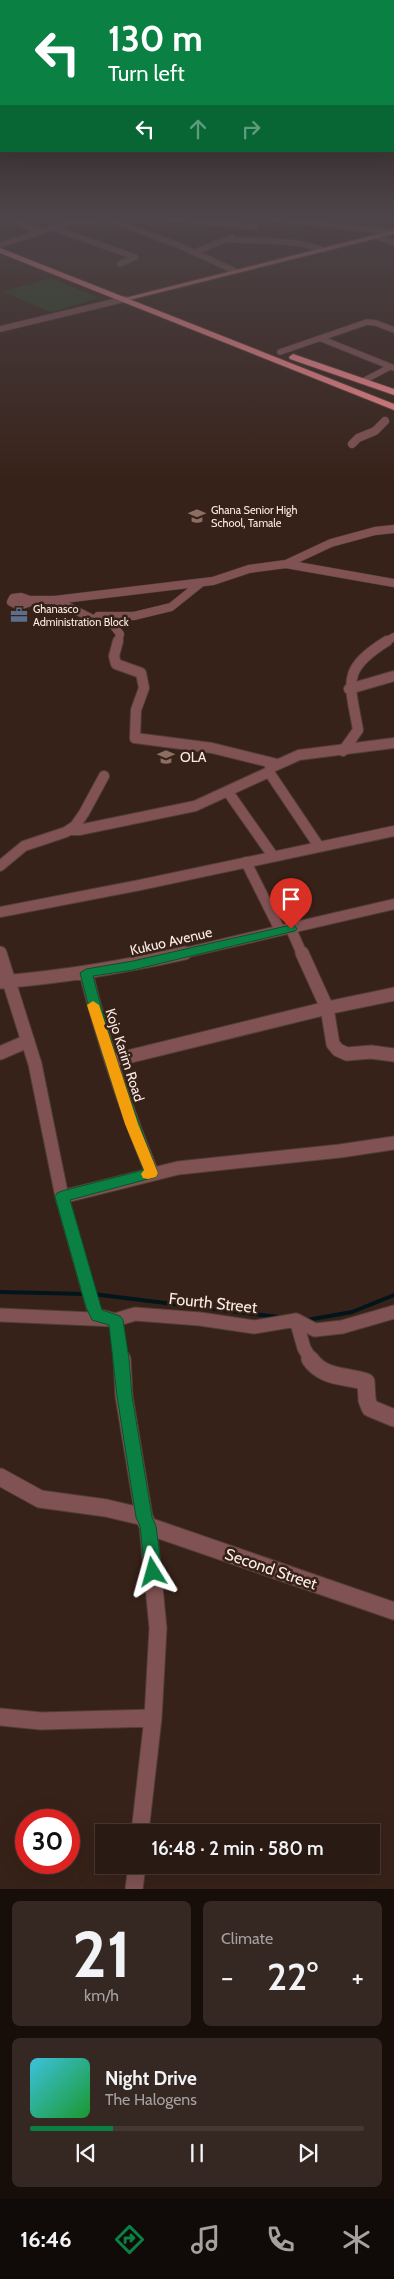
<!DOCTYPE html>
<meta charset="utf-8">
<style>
:root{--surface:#291a13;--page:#352721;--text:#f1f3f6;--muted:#a5a1a0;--line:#453833;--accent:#0b8043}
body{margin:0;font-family:Cabin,sans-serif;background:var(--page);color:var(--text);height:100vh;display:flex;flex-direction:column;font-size:19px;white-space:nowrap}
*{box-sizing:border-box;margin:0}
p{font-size:16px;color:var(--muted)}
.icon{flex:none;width:28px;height:28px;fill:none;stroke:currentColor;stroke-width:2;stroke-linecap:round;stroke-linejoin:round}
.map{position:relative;height:1889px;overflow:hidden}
.drawer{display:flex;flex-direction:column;gap:12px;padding:12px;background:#170e0a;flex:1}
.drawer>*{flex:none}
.top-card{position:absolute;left:0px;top:0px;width:395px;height:152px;box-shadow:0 5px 20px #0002,0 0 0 1px var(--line);background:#0b8043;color:#fff;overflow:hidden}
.speed{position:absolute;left:15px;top:1809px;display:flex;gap:10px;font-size:25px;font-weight:700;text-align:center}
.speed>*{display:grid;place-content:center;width:65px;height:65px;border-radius:50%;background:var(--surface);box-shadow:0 5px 20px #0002,0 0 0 1px var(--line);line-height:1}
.speed .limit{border:8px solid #d22;background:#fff;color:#111}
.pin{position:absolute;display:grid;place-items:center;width:42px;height:42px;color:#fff;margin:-51px -21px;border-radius:50% 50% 50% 0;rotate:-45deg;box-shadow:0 0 5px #0007}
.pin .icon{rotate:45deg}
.me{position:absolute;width:55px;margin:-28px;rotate:352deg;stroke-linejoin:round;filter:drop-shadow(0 0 4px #0008)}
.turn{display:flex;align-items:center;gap:18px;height:105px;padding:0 25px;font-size:22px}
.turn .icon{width:65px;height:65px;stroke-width:2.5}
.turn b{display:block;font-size:35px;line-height:42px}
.lanes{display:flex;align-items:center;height:48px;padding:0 25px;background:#0003;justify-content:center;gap:25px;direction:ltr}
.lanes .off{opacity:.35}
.big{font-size:38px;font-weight:600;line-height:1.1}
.drawer .card{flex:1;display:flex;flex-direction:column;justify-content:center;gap:8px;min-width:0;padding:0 18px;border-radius:8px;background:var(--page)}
.drawer .dial{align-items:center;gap:0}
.dial b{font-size:65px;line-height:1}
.song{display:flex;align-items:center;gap:15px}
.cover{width:60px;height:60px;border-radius:8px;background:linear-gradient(135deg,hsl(190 70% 55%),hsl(130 70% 35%))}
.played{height:5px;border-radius:2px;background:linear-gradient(90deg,var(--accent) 25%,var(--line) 25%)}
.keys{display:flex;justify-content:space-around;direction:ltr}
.heat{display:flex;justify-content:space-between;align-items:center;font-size:28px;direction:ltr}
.drawer .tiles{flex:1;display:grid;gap:12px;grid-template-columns:1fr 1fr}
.card:last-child{grid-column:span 2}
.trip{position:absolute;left:95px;top:1824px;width:285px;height:50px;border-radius:0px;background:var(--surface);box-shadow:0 5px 20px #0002,0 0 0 1px var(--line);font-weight:600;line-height:50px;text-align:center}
.tabs{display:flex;height:80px;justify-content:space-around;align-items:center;background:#100a08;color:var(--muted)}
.tabs .icon{width:35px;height:35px}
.tabs .on{color:var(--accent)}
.tabs b{font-size:22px;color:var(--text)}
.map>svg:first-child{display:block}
.green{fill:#27441c}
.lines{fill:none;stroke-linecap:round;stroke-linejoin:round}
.stream{stroke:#01151b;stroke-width:4}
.minor-far4-casing{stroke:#523e36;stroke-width:7}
.minor-far3-casing{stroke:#523e36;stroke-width:9}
.minor-far2-casing{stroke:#523e36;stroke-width:12}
.minor-far1-casing{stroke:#523e36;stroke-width:15}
.minor-casing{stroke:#523e36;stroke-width:19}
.major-casing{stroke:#523e36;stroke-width:2}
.highway-casing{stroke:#523e36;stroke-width:2}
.minor-far4{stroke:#805253;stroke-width:5.5}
.minor-far3{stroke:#805253;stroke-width:8}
.minor-far2{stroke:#805253;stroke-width:10}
.minor-far1{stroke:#805253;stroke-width:13}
.minor{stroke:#805253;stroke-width:17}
.major{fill:#d6797c;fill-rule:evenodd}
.highway{fill:#f8888d;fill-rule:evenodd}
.route{fill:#0b8043;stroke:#07532c}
.slow{fill:#f59e0b}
.labels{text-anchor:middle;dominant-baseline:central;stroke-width:5;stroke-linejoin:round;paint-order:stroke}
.far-poi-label{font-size:11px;fill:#fbede6;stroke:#372219;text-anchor:start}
.poi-label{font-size:14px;fill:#fbede6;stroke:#372219;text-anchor:start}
.street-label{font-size:14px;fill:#fbede6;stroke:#372219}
.near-street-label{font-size:16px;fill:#fbede6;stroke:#372219}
</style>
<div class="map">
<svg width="394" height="1889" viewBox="0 0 394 1889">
<rect width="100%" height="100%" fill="#372219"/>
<path class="green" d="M 51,278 L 99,298 L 51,312 L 3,292 Z"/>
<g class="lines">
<path class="stream" d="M 0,1292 L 85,1294
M 93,1294 L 278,1317
M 307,1320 L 352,1312 L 394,1295"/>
<g class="minor-far4-casing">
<path id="minor-far4" d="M 8,217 L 39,232
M 157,217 L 255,227
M 267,218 L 394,232
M 107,219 L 178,245 L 235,271
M 53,228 L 135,257 L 120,264
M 378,237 L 394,243
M 226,239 C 259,242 291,238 323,250
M 0,245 L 68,223 L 107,219
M 195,252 L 232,237
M 0,329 L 125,299
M 322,339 L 394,368
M 280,352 L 367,322 L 376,323 L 394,330
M 365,380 L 390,367"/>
</g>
<g class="minor-far3-casing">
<path id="minor-far3" d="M 352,444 L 358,438 L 375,431 L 385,421
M 286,564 L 394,583
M 21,597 L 27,599 L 28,603 L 19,606 L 11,602 L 13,598 Z
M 28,600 L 55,600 L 213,581 L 249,569 L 286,564 L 331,543 L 375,531 L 394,529
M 55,600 L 91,618 L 113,625 L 120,634 L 118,642
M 98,616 L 134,616 L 171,607 L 201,583
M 385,642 L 394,637"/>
</g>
<g class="minor-far2-casing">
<path id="minor-far2" d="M 118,641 L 114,656 L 116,664 L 141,673 L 144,688 L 136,710 L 135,738 L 212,748 L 277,764
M 349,689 L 394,676
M 343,751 L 358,730 C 350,683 340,670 387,641
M 269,772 L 318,845
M 228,792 L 273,856
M 69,830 L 79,830 L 195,806 L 269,772 L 270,768 L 299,755 L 394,743
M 246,862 L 280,930
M 0,866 L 24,846 L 66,832 L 75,826 L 84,813 L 104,776
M 0,912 L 140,885 L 394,831
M 291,929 L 302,954
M 0,952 L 1,954
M 180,954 L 394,904"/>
</g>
<g class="minor-far1-casing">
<path id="minor-far1" d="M 0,953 L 35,1064 L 62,1197 L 93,1307 L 97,1315 L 115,1320 L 122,1360
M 302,953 L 327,1008 L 333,1044 L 338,1050 L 347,1054 L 371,1052 L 394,1055
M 86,973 C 103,1042 125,1107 152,1173
M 0,982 C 64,977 123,967 185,953
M 0,1053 L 28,1041
M 111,1061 L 327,1008 L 394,994
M 62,1197 L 178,1168 L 340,1151 L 394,1143
M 0,1315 L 115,1320 L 135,1314 L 200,1319 L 254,1327 L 296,1320 L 315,1330 L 342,1327 L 394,1312
M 296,1320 L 304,1348 L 311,1360"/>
</g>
<g class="minor-casing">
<path id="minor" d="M 122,1359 L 124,1396 L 144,1517 L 148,1526 L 158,1628 L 153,1718 L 140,1832
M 310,1359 C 324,1379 346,1375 366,1382 L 367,1400 L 370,1408 L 394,1418
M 0,1477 L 40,1499 L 106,1508 L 144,1517
M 148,1526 L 394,1611
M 0,1717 L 41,1721 L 153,1718
M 134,1889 L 137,1865"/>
</g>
<g class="major-casing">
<path id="major" d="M 394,230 L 394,234 L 125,301 L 121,299 Z"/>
</g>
<g class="highway-casing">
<path id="highway" d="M 0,248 L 394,404 L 394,410 L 0,253 Z
M 293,354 L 394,389 L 394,395 L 290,359 L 289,357 Z"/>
</g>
<use href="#minor-far4" class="minor-far4"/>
<use href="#minor-far3" class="minor-far3"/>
<use href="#minor-far2" class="minor-far2"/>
<use href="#minor-far1" class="minor-far1"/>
<use href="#minor" class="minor"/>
<use href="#major" class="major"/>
<use href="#highway" class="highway"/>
</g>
<linearGradient id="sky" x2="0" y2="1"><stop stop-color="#1e130e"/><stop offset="0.45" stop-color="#4d4449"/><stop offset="1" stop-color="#4d4449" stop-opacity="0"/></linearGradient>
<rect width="394" height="482" fill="url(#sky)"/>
<path class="route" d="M 291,925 L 295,926 L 297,929 L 295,931 L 133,970 L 93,976 C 110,1044 132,1108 158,1173 L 156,1177 L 152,1178 L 70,1200 L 101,1307 L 102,1310 L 120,1316 L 123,1320 L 129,1359 L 132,1396 L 152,1517 L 156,1526 L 162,1572 L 159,1578 L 153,1580 L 147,1578 L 145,1572 L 140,1526 L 136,1517 L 117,1396 L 109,1325 L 92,1320 L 86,1307 L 55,1197 L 57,1193 L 62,1191 L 144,1170 C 118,1105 97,1041 80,973 L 86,969 L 133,961 Z"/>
<path class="slow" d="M 93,1001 L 99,1005 L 138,1124 L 158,1173 L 156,1177 L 148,1179 L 143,1178 L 141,1174 L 144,1170 L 125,1124 L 87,1005 Z"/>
<defs>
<g id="school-bare" transform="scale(1.35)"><path d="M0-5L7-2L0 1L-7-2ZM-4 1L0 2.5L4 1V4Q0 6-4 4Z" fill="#8d6e63" stroke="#372219" stroke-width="2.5" paint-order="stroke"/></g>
<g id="office-bare" transform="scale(1.35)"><path d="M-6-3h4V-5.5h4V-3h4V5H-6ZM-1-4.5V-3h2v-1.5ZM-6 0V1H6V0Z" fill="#5c6f8a" stroke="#372219" stroke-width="2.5" paint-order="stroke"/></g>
</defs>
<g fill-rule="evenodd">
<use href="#school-bare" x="197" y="516"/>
<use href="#office-bare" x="19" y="615"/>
<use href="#school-bare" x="166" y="757"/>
</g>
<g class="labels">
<g class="far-poi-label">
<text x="211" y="510">Ghana Senior High<tspan x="211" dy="13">School, Tamale</tspan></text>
<text x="33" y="609">Ghanasco<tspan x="33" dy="13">Administration Block</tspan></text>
</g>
<g class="poi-label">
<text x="180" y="757">OLA</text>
</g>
<g class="street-label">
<text transform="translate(171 941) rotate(-13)">Kukuo Avenue</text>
<text transform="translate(125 1055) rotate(72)">Kojo Karim Road</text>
</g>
<g class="near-street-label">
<text transform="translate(213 1303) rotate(6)">Fourth Street</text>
<text transform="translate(271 1569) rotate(19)">Second Street</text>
</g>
</g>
</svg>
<div class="speed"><div class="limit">30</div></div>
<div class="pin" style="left:291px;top:929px;background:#d93025"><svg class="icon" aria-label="arrive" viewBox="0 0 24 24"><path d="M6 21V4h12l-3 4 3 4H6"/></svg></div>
<svg class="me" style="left:153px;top:1572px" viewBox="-20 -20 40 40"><path d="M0-17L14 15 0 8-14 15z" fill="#0b8043" stroke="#fff" stroke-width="4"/></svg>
<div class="trip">16:48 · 2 min · 580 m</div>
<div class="top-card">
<div class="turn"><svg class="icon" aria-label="left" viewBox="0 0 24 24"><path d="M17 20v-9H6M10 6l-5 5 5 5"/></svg><div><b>130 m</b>Turn left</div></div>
<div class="lanes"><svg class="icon" aria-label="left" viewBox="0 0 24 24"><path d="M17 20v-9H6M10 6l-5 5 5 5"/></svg><svg class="icon off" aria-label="ahead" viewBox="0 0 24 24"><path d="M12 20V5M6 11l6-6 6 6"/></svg><svg class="icon off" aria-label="right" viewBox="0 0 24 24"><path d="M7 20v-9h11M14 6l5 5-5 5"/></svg></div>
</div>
</div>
<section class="drawer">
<div class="tiles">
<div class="card dial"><b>21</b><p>km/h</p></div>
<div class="card"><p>Climate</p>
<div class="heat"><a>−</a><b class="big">22°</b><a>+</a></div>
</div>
<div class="card">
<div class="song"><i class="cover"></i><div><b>Night Drive</b><p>The Halogens</p></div></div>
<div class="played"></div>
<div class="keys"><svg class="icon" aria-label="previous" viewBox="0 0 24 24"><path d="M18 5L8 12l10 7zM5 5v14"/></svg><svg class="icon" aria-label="pause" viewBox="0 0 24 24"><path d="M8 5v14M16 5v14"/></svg><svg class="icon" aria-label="next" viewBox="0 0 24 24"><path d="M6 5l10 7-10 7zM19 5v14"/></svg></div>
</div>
</div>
</section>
<nav class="tabs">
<b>16:46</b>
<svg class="icon on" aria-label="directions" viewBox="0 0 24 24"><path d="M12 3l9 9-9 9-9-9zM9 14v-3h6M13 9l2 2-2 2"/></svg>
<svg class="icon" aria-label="music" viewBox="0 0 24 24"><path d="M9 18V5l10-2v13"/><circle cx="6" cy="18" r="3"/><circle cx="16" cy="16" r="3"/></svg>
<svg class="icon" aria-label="phone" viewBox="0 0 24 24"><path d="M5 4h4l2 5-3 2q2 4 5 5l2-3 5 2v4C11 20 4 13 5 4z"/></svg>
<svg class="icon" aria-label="climate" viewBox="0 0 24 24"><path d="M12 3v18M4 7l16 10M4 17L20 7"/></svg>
</nav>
